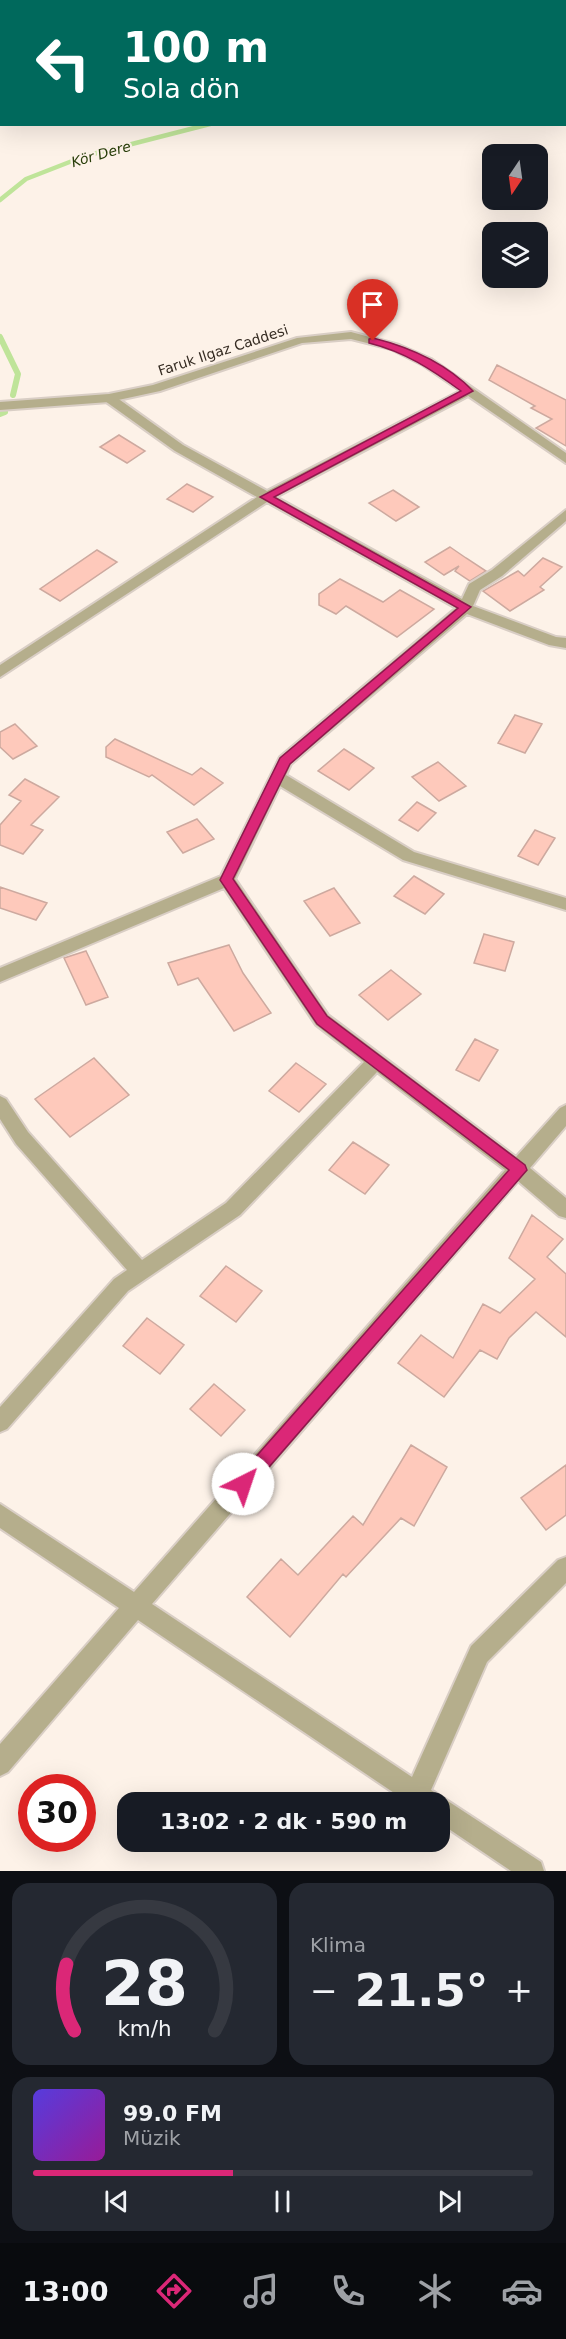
<!DOCTYPE html>
<html lang="tr">
<meta charset="utf-8">
<style>
:root{--surface:#171b24;--page:#242831;--text:#f1f3f6;--muted:#9ea1a6;--line:#363941;--accent:#db2777}
body{margin:0;font-family:"DejaVu Sans",sans-serif;background:var(--page);color:var(--text);height:100vh;display:flex;flex-direction:column;font-size:22px;white-space:nowrap}
*{box-sizing:border-box;margin:0}
p{font-size:20px;color:var(--muted)}
.icon{flex:none;width:33px;height:33px;fill:none;stroke:currentColor;stroke-width:2;stroke-linecap:round;stroke-linejoin:round}
.map{position:relative;height:1871px;overflow:hidden}
.side{display:flex;flex-direction:column;gap:12px;padding:12px;background:#0d0f14;flex:1}
.side>*{flex:none}
.banner{position:absolute;left:0px;top:0px;width:567px;height:126px;box-shadow:0 6px 24px #0002;background:#00695c;color:#fff;overflow:hidden}
.needle{width:39px;rotate:193deg}
.controls{position:absolute;left:482px;top:144px;display:grid;gap:12px}
.controls a{display:grid;place-items:center;width:66px;height:66px;border-radius:12px;background:var(--surface);box-shadow:0 6px 24px #0002;font-size:30px}
.speed{position:absolute;left:18px;top:1774px;display:flex;gap:12px;font-size:30px;font-weight:700;text-align:center}
.speed>*{display:grid;place-content:center;width:78px;height:78px;border-radius:50%;background:var(--surface);box-shadow:0 6px 24px #0002;line-height:1}
.speed .limit{border:9px solid #d22;background:#fff;color:#111}
.pin{position:absolute;display:grid;place-items:center;width:51px;height:51px;color:#fff;margin:-62px -26px;border-radius:50% 50% 50% 0;rotate:-45deg;box-shadow:0 0 6px #0007}
.pin .icon{rotate:45deg}
.me{position:absolute;width:66px;margin:-33px;rotate:41deg;stroke-linejoin:round;filter:drop-shadow(0 0 4px #0008)}
.turn{display:flex;align-items:center;gap:21px;height:126px;padding:0 24px;font-size:27px}
.turn .icon{width:78px;height:78px;stroke-width:2.5}
.turn b{display:block;font-size:42px;line-height:51px}
.big{font-size:45px;font-weight:600;line-height:1.1}
.side .tile{flex:1;display:flex;flex-direction:column;justify-content:center;gap:9px;min-width:0;padding:0 21px;border-radius:18px;background:var(--page)}
.side .dial{align-items:center;gap:0}
.dial svg{height:156px;overflow:visible;fill:none;stroke:var(--line);stroke-width:7;stroke-linecap:round;text-anchor:middle}
.dial text{fill:var(--text);stroke:none}
.song{display:flex;align-items:center;gap:18px}
.cover{width:72px;height:72px;border-radius:9px;background:linear-gradient(135deg,hsl(250 70% 55%),hsl(300 70% 35%))}
.played{height:6px;border-radius:3px;background:linear-gradient(90deg,var(--accent) 40%,var(--line) 40%)}
.keys{display:flex;justify-content:space-around;direction:ltr}
.heat{display:flex;justify-content:space-between;align-items:center;font-size:33px;direction:ltr}
.side .tiles{flex:1;display:grid;gap:12px;grid-template-columns:1fr 1fr}
.tile:last-child{grid-column:span 2}
.trip{position:absolute;left:117px;top:1792px;width:333px;height:60px;border-radius:18px;background:var(--surface);box-shadow:0 6px 24px #0002;font-weight:600;line-height:60px;text-align:center}
.tab-bar{display:flex;height:96px;justify-content:space-around;align-items:center;background:#090b0e;color:var(--muted)}
.tab-bar .icon{width:42px;height:42px}
.tab-bar .active{color:var(--accent)}
.tab-bar b{font-size:27px;color:var(--text)}
.map>svg:first-child{display:block}
.green{fill:#f9b8c6}
.lines{fill:none;stroke-linecap:round;stroke-linejoin:round}
.stream-far1{stroke:#bfe499;stroke-width:4.5}
.stream{stroke:#bfe499;stroke-width:6}
.building{fill:#fec9bb;stroke:#cda99f;stroke-width:1.5}
.minor-casing{stroke:#d9cec5;stroke-width:4}
.tertiary-casing{stroke:#d9cec5;stroke-width:4}
.minor{fill:#b5ae8c;fill-rule:evenodd}
.tertiary{fill:#b5ae8c;fill-rule:evenodd}
.route{fill:#db2777;stroke:#8e194d;stroke-width:1.5}
.labels{text-anchor:middle;dominant-baseline:central;stroke-width:4.5;stroke-linejoin:round;paint-order:stroke}
.far-water-label{font-size:14px;font-style:italic;fill:#273d08;stroke:#fdf2e8}
.far-street-label{font-size:14px;fill:#362c23;stroke:#fdf2e8}
</style>
<div class="map">
<svg width="566" height="1871" viewBox="0 0 566 1871">
<rect width="100%" height="100%" fill="#fdf2e8"/>
<path class="green" d="M 125,0 L 346,0 L 123,1 Z"/>
<g class="lines">
<path class="stream-far1" d="M 0,200 L 26,179 L 85,156 L 210,124"/>
<path class="stream" d="M 0,337 L 18,374 L 13,395
M 0,414 L 5,412"/>
</g>
<path class="building" d="M 497,365 L 566,400 L 566,446 L 536,428 L 552,419 L 531,408 L 535,406 L 489,380 Z
M 119,435 L 145,451 L 127,463 L 100,447 Z
M 187,484 L 213,497 L 193,512 L 167,499 Z
M 393,490 L 419,507 L 396,521 L 369,503 Z
M 450,547 L 466,558 L 486,571 L 470,581 L 455,571 L 459,566 L 444,575 L 425,562 Z
M 97,550 L 117,562 L 60,601 L 40,589 Z
M 543,558 L 562,567 L 540,587 L 544,590 L 510,611 L 483,591 L 518,571 L 524,576 Z
M 340,579 L 383,602 L 400,590 L 434,609 L 397,637 L 346,606 L 336,614 L 319,605 L 319,594 Z
M 515,715 L 542,724 L 525,753 L 498,743 Z
M 15,724 L 37,746 L 13,759 L 0,747 L 0,732 Z
M 115,739 L 192,775 L 201,768 L 223,783 L 194,805 L 152,775 L 149,777 L 106,757 L 106,747 Z
M 344,749 L 374,768 L 349,790 L 318,771 Z
M 438,762 L 466,786 L 439,801 L 412,777 Z
M 25,779 L 59,797 L 31,825 L 43,830 L 23,854 L 0,845 L 0,825 L 21,801 L 9,795 Z
M 417,802 L 436,813 L 418,831 L 399,820 Z
M 197,819 L 214,839 L 183,853 L 167,832 Z
M 535,830 L 555,838 L 538,865 L 518,856 Z
M 414,876 L 444,894 L 425,914 L 394,896 Z
M 0,887 L 47,903 L 36,920 L 0,908 Z
M 334,888 L 360,923 L 330,936 L 304,901 Z
M 484,934 L 514,942 L 505,971 L 474,963 Z
M 229,945 L 243,973 L 271,1013 L 234,1031 L 198,978 L 178,985 L 168,963 Z
M 86,951 L 108,997 L 86,1005 L 64,958 Z
M 391,970 L 421,994 L 388,1020 L 359,995 Z
M 475,1039 L 498,1050 L 479,1081 L 456,1070 Z
M 94,1058 L 129,1095 L 70,1137 L 35,1099 Z
M 296,1063 L 326,1084 L 299,1112 L 269,1091 Z
M 353,1142 L 389,1165 L 365,1194 L 329,1170 Z
M 532,1215 L 563,1239 L 547,1257 L 566,1274 L 566,1337 L 536,1312 L 509,1338 L 497,1359 L 480,1350 L 444,1397 L 398,1363 L 421,1335 L 453,1358 L 483,1304 L 500,1313 L 535,1279 L 509,1258 Z
M 226,1266 L 262,1291 L 236,1322 L 200,1296 Z
M 147,1318 L 184,1345 L 160,1374 L 123,1346 Z
M 214,1384 L 245,1410 L 221,1436 L 190,1409 Z
M 411,1445 L 447,1467 L 414,1526 L 401,1518 L 346,1577 L 343,1574 L 290,1637 L 247,1597 L 281,1559 L 298,1575 L 353,1516 L 363,1525 Z
M 566,1465 L 566,1515 L 546,1530 L 521,1498 Z"/>
<g class="lines">
<g class="minor-casing">
<path id="minor" d="M 468,387 L 474,391 L 472,394 L 276,497 L 462,599 L 469,584 L 492,570 L 566,510 L 566,521 L 502,576 L 480,590 L 473,606 L 556,637 L 566,638 L 566,648 L 549,645 L 467,614 L 291,764 L 286,775 L 414,852 L 566,898 L 566,910 L 403,860 L 280,786 L 235,879 L 328,1015 L 516,1157 L 560,1108 L 566,1105 L 566,1126 L 530,1168 L 566,1198 L 566,1218 L 559,1216 L 518,1181 L 152,1604 L 412,1777 L 471,1646 L 558,1560 L 566,1557 L 566,1583 L 487,1662 L 431,1790 L 541,1862 L 544,1871 L 511,1871 L 440,1823 L 440,1803 L 409,1803 L 138,1620 L 8,1772 L 0,1776 L 0,1744 L 119,1608 L 0,1528 L 0,1504 L 134,1592 L 505,1170 L 377,1072 L 240,1215 L 128,1291 L 7,1429 L 0,1432 L 0,1407 L 114,1279 L 127,1270 L 16,1144 L 0,1119 L 0,1096 L 6,1099 L 28,1132 L 142,1260 L 226,1203 L 364,1062 L 316,1025 L 224,888 L 0,982 L 0,968 L 221,876 L 280,757 L 456,608 L 267,502 L 0,677 L 0,665 L 257,497 L 175,451 L 105,401 L 105,395 L 113,395 L 183,445 L 267,491 Z"/>
</g>
<g class="tertiary-casing">
<path id="tertiary" d="M 351,332 L 399,345 L 431,359 L 566,453 L 566,463 L 423,365 L 391,349 L 351,339 L 302,343 L 160,391 L 109,402 L 0,410 L 0,402 L 109,394 L 153,385 L 297,338 Z"/>
</g>
<use href="#minor" class="minor"/>
<use href="#tertiary" class="tertiary"/>
</g>
<path class="route" d="M 373,338 C 409,347 447,364 473,391 L 274,497 L 471,607 L 290,764 L 233,879 L 327,1016 L 525,1165 L 527,1170 L 249,1490 L 243,1492 L 237,1490 L 234,1484 L 237,1478 L 509,1170 L 317,1024 L 220,880 L 280,758 L 458,608 L 260,497 L 461,391 C 431,369 405,352 369,343 L 369,339 Z"/>
<g class="labels">
<g class="far-water-label">
<text transform="translate(101 154) rotate(-16)">Kör Dere</text>
</g>
<g class="far-street-label">
<text transform="translate(223 350) rotate(-18)">Faruk Ilgaz Caddesi</text>
</g>
</g>
</svg>
<div class="controls">
<a><svg class="needle" viewBox="-14 -14 28 28"><path d="M0-13l5 13h-10z" fill="#e53935"/><path d="M0 13l5-13h-10z" fill="#9ea1a6"/></svg></a>
<a><svg class="icon" aria-label="layers" viewBox="0 0 24 24"><path d="M12 4l9 5-9 5-9-5zM3 14l9 5 9-5"/></svg></a>
</div>
<div class="speed"><div class="limit">30</div></div>
<div class="pin" style="left:373px;top:341px;background:#d93025"><svg class="icon" aria-label="arrive" viewBox="0 0 24 24"><path d="M6 21V4h12l-3 4 3 4H6"/></svg></div>
<svg class="me" style="left:243px;top:1484px" viewBox="-20 -20 40 40"><circle r="19" fill="#fff"/><path d="M0-13L10 11 0 6-10 11z" fill="#db2777"/></svg>
<div class="trip">13:02 · 2 dk · 590 m</div>
<div class="banner">
<div class="turn"><svg class="icon" aria-label="left" viewBox="0 0 24 24"><path d="M17 20v-9H6M10 6l-5 5 5 5"/></svg><div><b>100 m</b>Sola dön</div></div>
</div>
</div>
<section class="side">
<div class="tiles">
<div class="tile dial"><svg viewBox="0 0 100 80">
<path d="M14 69A42 42 0 1 1 86 69"/>
<path d="M14 69A42 42 0 0 1 10 35" stroke="#db2777"/>
<text x="50" y="56" font-size="32" font-weight="700">28</text>
<text x="50" y="72" font-size="11">km/h</text>
</svg></div>
<div class="tile"><p>Klima</p>
<div class="heat"><a>−</a><b class="big">21.5°</b><a>+</a></div>
</div>
<div class="tile">
<div class="song"><i class="cover"></i><div><b>99.0 FM</b><p>Müzik</p></div></div>
<div class="played"></div>
<div class="keys"><svg class="icon" aria-label="previous" viewBox="0 0 24 24"><path d="M18 5L8 12l10 7zM5 5v14"/></svg><svg class="icon" aria-label="pause" viewBox="0 0 24 24"><path d="M8 5v14M16 5v14"/></svg><svg class="icon" aria-label="next" viewBox="0 0 24 24"><path d="M6 5l10 7-10 7zM19 5v14"/></svg></div>
</div>
</div>
</section>
<nav class="tab-bar">
<b>13:00</b>
<svg class="icon active" aria-label="directions" viewBox="0 0 24 24"><path d="M12 3l9 9-9 9-9-9zM9 14v-3h6M13 9l2 2-2 2"/></svg>
<svg class="icon" aria-label="music" viewBox="0 0 24 24"><path d="M9 18V5l10-2v13"/><circle cx="6" cy="18" r="3"/><circle cx="16" cy="16" r="3"/></svg>
<svg class="icon" aria-label="phone" viewBox="0 0 24 24"><path d="M5 4h4l2 5-3 2q2 4 5 5l2-3 5 2v4C11 20 4 13 5 4z"/></svg>
<svg class="icon" aria-label="climate" viewBox="0 0 24 24"><path d="M12 3v18M4 7l16 10M4 17L20 7"/></svg>
<svg class="icon" aria-label="car" viewBox="0 0 24 24"><path d="M5 17H2v-5l4-1 3-4h7l3 4 3 1v5h-3M9 17h6M6 11h13"/><circle cx="7" cy="17" r="2"/><circle cx="17" cy="17" r="2"/></svg>
</nav>
